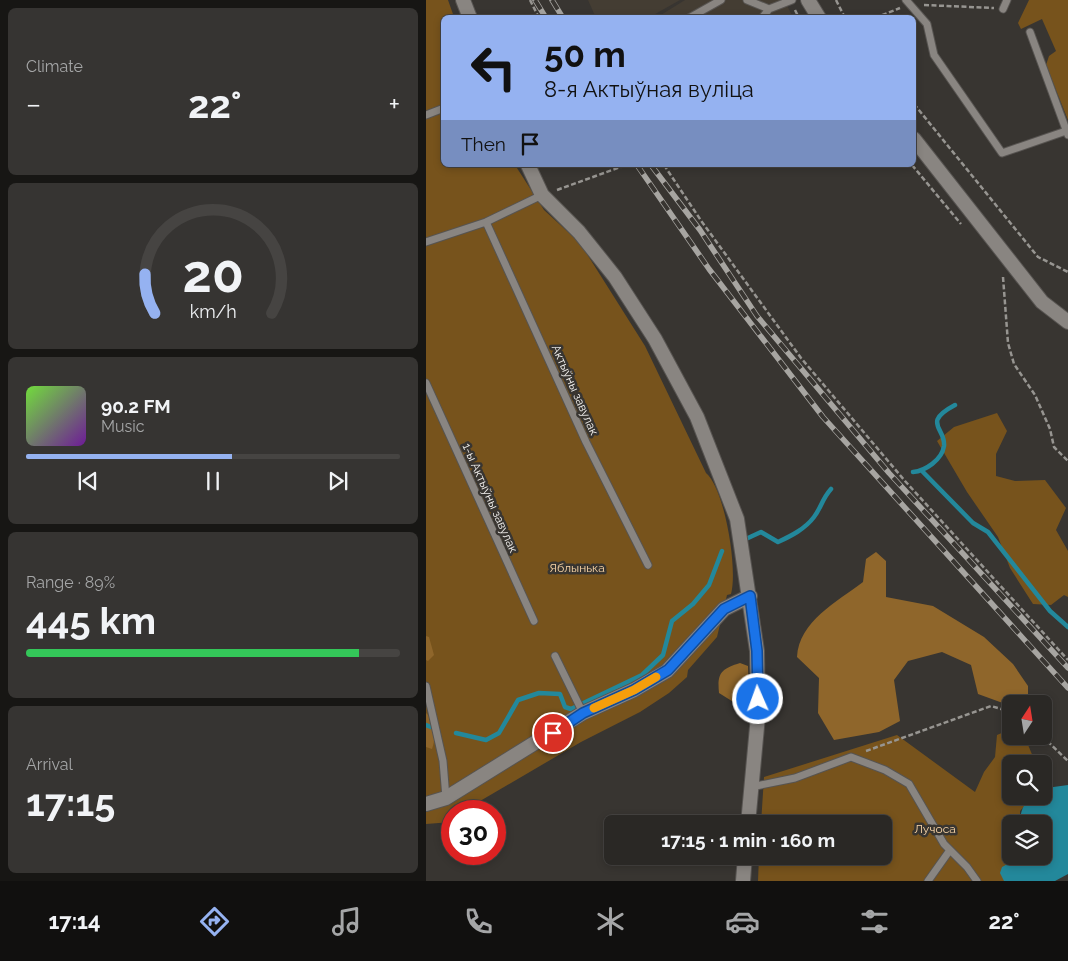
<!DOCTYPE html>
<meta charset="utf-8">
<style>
:root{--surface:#2a2825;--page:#363432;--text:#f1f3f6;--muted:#a5a6a7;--line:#464442;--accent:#95b2f1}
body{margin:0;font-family:Raleway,sans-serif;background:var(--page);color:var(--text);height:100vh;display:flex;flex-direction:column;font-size:19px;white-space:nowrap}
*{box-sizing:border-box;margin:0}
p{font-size:16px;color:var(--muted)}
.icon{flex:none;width:28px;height:28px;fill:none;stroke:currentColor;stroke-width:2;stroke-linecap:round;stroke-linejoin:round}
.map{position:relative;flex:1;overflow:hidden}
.sheet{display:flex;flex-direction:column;gap:8px;padding:8px;background:#171614;width:426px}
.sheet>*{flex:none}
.hud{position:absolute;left:15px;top:15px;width:475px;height:152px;border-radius:8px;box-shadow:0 2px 8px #0003,0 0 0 1px var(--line);background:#95b2f1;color:#111;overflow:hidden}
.needle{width:32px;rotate:12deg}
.tools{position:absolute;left:576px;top:695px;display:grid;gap:10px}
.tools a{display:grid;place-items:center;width:50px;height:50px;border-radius:8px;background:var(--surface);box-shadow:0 2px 8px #0003,0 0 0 1px var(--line);font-size:25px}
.speed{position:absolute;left:15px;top:800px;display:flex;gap:10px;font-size:25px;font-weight:700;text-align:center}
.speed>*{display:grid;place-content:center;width:65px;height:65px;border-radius:50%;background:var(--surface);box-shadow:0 2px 8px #0003,0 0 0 1px var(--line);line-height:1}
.speed .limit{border:8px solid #d22;background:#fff;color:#111}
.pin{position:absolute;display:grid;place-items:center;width:42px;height:42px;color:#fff;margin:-21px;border:2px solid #fff;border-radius:50%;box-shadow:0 1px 5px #0007}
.me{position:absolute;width:55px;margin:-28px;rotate:358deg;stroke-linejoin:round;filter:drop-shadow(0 0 4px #0008)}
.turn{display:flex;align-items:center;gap:18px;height:105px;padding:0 20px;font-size:22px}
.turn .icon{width:65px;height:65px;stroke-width:2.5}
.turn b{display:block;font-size:35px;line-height:42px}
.then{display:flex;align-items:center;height:48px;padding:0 20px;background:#0003;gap:10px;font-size:19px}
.big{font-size:38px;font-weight:700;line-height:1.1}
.sheet .tile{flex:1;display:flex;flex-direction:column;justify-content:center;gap:8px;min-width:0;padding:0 18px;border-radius:8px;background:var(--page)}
.sheet .dial{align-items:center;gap:0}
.dial svg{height:130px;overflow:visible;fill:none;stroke:var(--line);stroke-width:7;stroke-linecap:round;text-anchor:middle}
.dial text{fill:var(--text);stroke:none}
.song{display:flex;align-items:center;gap:15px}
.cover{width:60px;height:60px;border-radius:8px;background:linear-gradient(135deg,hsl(100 70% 55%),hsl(280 70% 35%))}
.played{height:5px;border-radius:2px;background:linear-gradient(90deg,var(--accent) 55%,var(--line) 55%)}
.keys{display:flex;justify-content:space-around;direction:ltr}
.heat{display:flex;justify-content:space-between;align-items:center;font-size:28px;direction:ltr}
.charge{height:8px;border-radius:4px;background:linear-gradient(90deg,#34c759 89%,var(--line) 0)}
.trip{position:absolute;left:178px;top:815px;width:288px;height:50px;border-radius:8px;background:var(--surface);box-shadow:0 2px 8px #0003,0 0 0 1px var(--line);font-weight:700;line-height:50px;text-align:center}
.dock{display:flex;height:80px;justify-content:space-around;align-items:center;background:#11100f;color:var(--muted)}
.dock .icon{width:35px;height:35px}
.dock .active{color:var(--accent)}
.dock b{font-size:22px;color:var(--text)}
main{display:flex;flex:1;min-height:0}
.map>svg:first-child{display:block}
.built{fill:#443d33}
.green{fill:#77531c}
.forest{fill:#8f662b}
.water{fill:#23889b}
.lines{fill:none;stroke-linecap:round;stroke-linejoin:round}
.stream{stroke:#23889b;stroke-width:4.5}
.service-casing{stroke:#575451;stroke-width:9}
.minor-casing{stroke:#575451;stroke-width:16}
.path{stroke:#979591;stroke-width:2.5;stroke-dasharray:5 2.5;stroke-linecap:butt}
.service{stroke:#898581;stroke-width:7}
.minor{stroke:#898581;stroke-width:14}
.rail-casing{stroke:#a7a5a1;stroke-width:5.5}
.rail{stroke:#383531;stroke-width:4;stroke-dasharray:11;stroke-linecap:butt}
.route-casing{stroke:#114b97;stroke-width:12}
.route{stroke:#1a73e8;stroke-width:9}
.slow{stroke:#f59e0b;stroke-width:9}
.labels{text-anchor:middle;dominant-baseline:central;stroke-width:5;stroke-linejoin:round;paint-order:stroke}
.street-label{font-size:12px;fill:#f5f3f0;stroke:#383531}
.park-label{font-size:12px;fill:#fdd8a9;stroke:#383531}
</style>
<main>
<section class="sheet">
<div class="tile"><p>Climate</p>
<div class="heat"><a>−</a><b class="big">22°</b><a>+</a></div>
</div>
<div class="tile dial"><svg viewBox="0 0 100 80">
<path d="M14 69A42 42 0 1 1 86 69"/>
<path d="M14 69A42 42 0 0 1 8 45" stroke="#95b2f1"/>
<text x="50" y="56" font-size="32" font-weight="700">20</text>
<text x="50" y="72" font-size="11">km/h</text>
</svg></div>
<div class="tile">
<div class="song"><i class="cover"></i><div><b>90.2 FM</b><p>Music</p></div></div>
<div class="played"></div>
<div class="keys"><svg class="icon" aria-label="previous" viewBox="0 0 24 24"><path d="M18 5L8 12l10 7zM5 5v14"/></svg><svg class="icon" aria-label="pause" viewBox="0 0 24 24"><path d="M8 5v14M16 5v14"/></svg><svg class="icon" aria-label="next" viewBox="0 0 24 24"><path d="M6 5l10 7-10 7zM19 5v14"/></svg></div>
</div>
<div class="tile"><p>Range · 89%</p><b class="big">445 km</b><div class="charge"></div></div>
<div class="tile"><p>Arrival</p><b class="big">17:15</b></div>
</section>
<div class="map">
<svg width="642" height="881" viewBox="0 0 642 881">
<rect width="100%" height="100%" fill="#383531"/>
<path class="built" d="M 162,0 L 254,0 L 224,17 L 170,18 Z
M 259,0 L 358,0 L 367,17 L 230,18 Z"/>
<path class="green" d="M 0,0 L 22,0 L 28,17 L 18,18 L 18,165 L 89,165 L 118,210 L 154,243 L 219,346 L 280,473 C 299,489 312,570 305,594 L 301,595 L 291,637 L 262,670 L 261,677 L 243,693 L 214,712 L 155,742 L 37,811 L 26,811 L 26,822 L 0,824 Z
M 603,0 L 642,0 L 642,120 L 620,65 L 623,56 L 630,51 L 616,19 L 595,29 L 592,23 Z
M 571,413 L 581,431 L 570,454 L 570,476 L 589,481 L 619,480 L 640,508 L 630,530 L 642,551 L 642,597 L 638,595 L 625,605 L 607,604 L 584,568 L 572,537 L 541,492 L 511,441 L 528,427 Z
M 585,729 L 585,736 L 596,736 L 600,740 L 610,764 L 585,764 L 585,796 L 608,796 L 594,811 L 594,824 L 585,824 L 585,856 L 597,856 L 581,865 L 585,881 L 332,881 L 333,856 L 456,856 L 456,824 L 335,824 L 338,777 L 471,735 L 549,792 L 558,772 L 569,757 L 571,735 Z"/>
<path class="forest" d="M 450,552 L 460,561 L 460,597 L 507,606 L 558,637 L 587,664 L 602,686 L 602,704 L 585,704 L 585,706 L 552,694 L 545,665 L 516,652 L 482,661 L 468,680 L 474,721 L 453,732 L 408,740 L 392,713 L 393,678 L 371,657 C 373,621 411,602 437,582 L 440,559 Z
M 0,636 L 3,637 L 8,655 L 2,661 L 0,660 Z
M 314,663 L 322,666 L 323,691 L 318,702 L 309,703 L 293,693 C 291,673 295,669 314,663 Z
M 0,713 C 10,721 10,739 6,749 L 0,747 Z"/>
<path class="water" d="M 642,785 L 642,874 L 629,881 L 578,881 L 574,873 L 576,867 L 597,856 L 618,856 L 618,824 L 594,824 C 594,808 600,796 618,796 L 620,788 Z"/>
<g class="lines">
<path class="stream" d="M 487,472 C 499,471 516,460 518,446 C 520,428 495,423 529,405
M 497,472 L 547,523 L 562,532 L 624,611 L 642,627
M 322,538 L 335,532 L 352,542 C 365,536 379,529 388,517 C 395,508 396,499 405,489
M 0,725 L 5,727
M 30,733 L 60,740 L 73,733 L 92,700 L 113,693 L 134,694 L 139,707 L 145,709 L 216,675 L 237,655 L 246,621 L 267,604 L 283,585 L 296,551"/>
<g class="service-casing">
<path id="service" d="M 321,0 L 343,9
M 480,0 L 501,24 L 508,55 L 576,153 L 640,131
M 577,9 L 581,0
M 263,18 L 295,0
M 336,18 L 343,9 L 366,0
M 604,32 L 642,135
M 0,115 L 18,108
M 60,222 L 160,442 L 222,565
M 0,242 L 60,222 L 116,195
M 0,383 L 108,621
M 129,656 L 157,713
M 0,686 L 17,761 L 20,798
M 325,787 L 369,778 L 425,757 L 459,770 L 483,784 L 518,844 L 541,867 L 551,881
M 502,881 L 524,850"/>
</g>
<g class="minor-casing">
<path id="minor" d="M 37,0 L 44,18
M 382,0 L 393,18
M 488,139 L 616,302 L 642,322
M 102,165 L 116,195 L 153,232 L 189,277 L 229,339 L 271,417 L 311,519 L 331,651 L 332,716 L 322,824
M 0,804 L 20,798 L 157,713 L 208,690 L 241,671 L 298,609 L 324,596
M 317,881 L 319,856"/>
</g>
<path class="path" d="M 104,0 L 113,18
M 410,0 L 419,18
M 498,5 L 568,8
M 369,10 L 373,18
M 449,18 L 474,8
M 488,104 L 612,257 L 642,272
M 238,165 L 276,222 L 375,358 L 479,481 L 642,660
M 486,165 L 535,224
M 131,190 L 200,165
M 577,277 L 582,343 L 588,364 L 609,395 L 624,429 L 628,447 L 642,461
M 616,736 L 642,761
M 440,751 L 565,706 L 585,712"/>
<use href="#service" class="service"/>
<use href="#minor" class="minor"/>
<g class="rail-casing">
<path id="rail" d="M 109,0 L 120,18
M 126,0 L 137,18
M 211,165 L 283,269 L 397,417 L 642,688
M 225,165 L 274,230 L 331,316 L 463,473 L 642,668"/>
</g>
<use href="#rail" class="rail"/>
</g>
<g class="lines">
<g class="route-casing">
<path id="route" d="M 127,733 L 157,713 L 208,690 L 242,670 L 298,609 L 324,596 L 331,651 L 332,699"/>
</g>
<use href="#route" class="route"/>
<path class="slow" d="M 168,708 L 208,690 L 230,677"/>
</g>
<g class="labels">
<g class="street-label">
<text transform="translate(149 390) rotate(66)">Актыўны завулак</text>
<text transform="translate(64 498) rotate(66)">1-ы Актыўны завулак</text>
</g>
<g class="park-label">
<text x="151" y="568">Яблынька</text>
<text x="509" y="829">Лучоса</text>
</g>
</g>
</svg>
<div class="tools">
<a><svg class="needle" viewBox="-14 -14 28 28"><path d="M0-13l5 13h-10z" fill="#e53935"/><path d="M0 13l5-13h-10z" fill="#a5a6a7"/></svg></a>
<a><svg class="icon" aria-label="search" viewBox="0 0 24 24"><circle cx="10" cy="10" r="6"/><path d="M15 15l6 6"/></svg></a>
<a><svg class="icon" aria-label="layers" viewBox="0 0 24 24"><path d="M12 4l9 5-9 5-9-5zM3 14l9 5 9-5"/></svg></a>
</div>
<div class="speed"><div class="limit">30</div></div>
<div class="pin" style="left:127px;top:733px;background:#d93025"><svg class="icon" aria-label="arrive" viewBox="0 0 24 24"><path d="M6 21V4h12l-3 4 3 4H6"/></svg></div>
<svg class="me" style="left:332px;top:699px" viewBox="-20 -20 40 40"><circle r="17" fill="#1a73e8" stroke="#fff" stroke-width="3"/><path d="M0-11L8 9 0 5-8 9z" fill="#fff"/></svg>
<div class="trip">17:15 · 1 min · 160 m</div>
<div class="hud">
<div class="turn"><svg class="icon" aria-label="left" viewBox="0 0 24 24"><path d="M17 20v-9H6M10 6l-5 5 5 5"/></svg><div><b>50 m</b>8-я Актыўная вуліца</div></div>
<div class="then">Then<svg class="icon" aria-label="arrive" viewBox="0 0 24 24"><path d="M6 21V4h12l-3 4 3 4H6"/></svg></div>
</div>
</div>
</main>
<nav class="dock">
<b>17:14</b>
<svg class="icon active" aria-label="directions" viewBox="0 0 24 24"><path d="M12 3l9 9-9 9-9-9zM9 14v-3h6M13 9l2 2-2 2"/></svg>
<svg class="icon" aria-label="music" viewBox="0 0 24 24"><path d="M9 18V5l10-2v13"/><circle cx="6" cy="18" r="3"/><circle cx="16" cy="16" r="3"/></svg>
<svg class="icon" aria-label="phone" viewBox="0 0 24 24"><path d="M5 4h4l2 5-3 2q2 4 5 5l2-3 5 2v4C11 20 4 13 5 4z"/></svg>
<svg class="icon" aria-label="climate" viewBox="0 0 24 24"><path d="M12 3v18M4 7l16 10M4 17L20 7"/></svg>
<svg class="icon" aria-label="car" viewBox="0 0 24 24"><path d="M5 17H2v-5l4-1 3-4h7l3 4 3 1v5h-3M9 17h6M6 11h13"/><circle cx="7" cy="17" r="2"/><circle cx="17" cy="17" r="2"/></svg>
<svg class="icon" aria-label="filters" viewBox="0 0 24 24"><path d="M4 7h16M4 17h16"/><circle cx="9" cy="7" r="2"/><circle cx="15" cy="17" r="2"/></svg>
<b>22°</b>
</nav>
